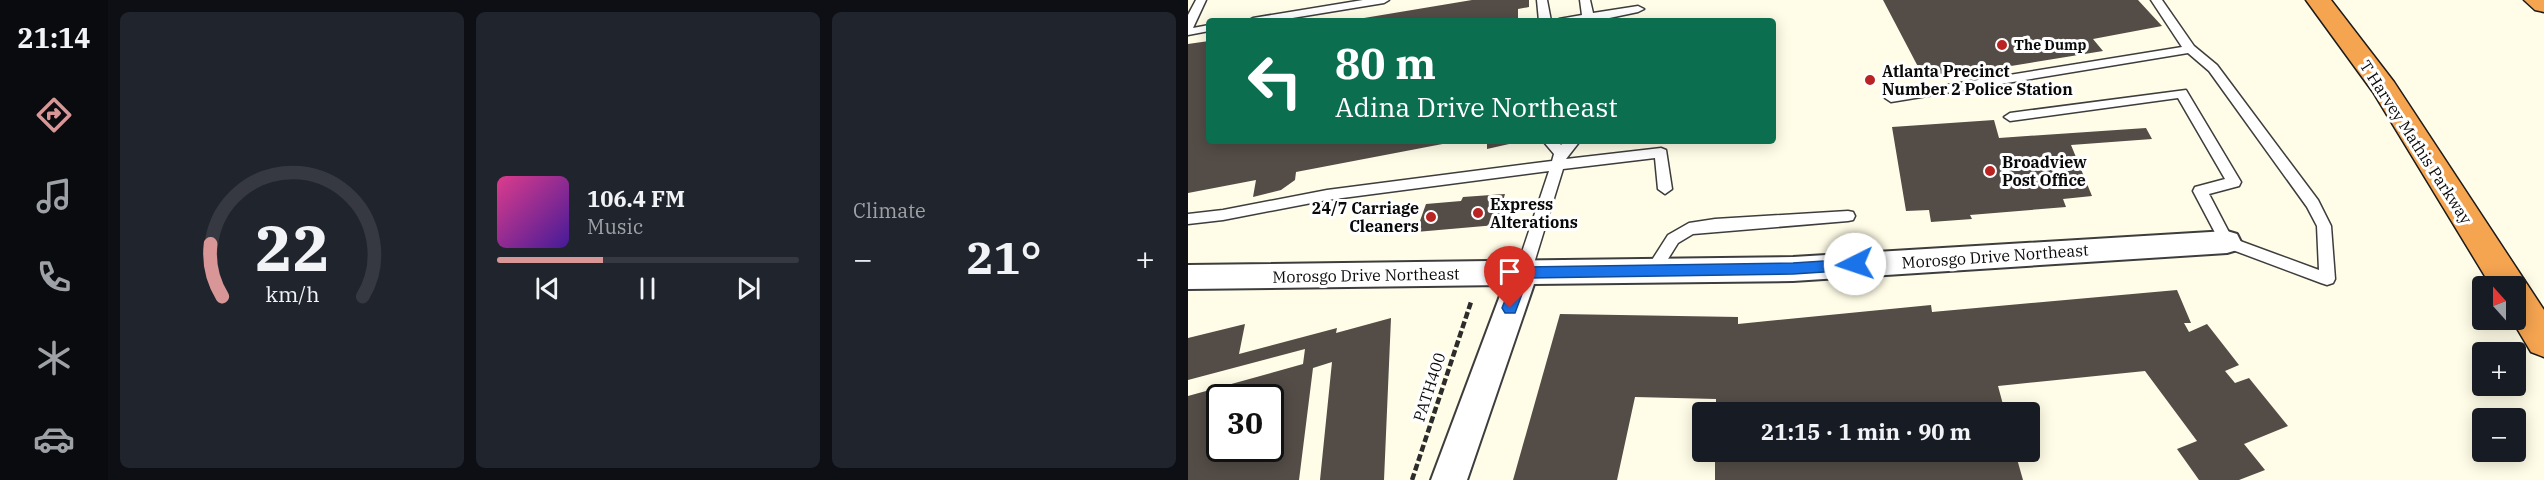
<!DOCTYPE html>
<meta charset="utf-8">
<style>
:root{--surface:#171b24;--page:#20242c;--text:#f1f3f6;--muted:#9ea1a6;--line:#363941;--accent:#d89697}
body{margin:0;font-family:"IBM Plex Serif",serif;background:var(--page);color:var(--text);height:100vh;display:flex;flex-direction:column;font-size:22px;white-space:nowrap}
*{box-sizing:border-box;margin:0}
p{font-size:20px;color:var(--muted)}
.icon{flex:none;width:33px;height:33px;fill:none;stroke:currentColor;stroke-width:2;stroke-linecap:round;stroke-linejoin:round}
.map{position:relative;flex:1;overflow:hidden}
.panel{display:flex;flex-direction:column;gap:12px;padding:12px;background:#0d0f14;width:1080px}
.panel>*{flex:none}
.hud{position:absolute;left:18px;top:18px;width:570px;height:126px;border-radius:6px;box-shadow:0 3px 15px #0003;background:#0b6e4f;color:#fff;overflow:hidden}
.needle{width:39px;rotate:339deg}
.buttons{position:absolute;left:1284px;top:276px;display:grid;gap:12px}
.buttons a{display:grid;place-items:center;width:54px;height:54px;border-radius:6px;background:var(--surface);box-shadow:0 3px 15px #0003;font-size:30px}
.speed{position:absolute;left:18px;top:384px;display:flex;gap:12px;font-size:30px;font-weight:700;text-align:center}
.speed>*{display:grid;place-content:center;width:78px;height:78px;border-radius:50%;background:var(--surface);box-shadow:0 3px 15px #0003;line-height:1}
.speed .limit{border:3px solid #111;border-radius:9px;background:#fff;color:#111}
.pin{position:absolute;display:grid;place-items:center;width:51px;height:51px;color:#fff;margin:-62px -26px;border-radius:50% 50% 50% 0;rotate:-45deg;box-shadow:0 0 6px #0007}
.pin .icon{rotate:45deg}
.me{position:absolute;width:66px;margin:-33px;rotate:266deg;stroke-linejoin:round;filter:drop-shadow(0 0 4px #0008)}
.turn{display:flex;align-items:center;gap:21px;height:126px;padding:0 30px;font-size:27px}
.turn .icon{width:78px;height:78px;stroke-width:2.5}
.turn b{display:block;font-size:42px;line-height:51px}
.big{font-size:45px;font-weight:700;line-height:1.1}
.panel .tile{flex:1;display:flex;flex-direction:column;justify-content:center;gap:9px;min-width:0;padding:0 21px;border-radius:9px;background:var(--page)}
.panel .dial{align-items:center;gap:0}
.dial svg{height:156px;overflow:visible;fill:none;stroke:var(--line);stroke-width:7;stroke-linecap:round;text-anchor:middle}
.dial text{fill:var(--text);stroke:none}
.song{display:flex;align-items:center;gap:18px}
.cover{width:72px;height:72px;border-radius:9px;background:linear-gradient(135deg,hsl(330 70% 55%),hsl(260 70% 35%))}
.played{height:6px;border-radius:3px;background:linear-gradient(90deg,var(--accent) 35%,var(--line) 35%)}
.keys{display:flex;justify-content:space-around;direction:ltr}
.heat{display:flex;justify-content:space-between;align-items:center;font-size:33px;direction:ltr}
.panel .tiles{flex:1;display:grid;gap:12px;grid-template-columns:repeat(3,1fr)}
.trip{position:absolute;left:504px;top:402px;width:348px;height:60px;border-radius:6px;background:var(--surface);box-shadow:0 3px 15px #0003;font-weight:700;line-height:60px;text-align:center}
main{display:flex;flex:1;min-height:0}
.tabs{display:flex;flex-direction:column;width:108px;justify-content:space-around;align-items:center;background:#090b0e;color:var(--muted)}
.tabs .icon{width:42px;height:42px}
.tabs .selected{color:var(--accent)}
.tabs b{font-size:27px;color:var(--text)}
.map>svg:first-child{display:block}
.building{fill:#534c47;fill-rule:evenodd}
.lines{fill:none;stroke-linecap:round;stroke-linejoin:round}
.lane-casing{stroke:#3d3d3d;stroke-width:3}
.street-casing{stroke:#3d3d3d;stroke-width:4}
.highway-casing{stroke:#1b1b1b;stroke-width:3}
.path{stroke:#2c2c2c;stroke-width:4.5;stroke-dasharray:7 3;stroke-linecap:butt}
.lane{fill:#fff;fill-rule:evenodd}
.street{fill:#fff;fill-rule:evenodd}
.highway{fill:#f5a450;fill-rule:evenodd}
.route{fill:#1a73e8;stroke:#114b97;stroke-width:1.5}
.poi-dot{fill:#b92423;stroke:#fff;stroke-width:2}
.labels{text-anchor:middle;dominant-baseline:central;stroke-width:6;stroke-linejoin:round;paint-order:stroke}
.far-poi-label{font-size:14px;font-weight:bold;fill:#0a0a0a;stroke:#fff;text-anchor:start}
.poi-label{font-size:16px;font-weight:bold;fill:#0a0a0a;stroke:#fff;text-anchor:start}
.street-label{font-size:16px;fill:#0a0a0a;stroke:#fff}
</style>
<main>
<nav class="tabs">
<b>21:14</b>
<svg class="icon selected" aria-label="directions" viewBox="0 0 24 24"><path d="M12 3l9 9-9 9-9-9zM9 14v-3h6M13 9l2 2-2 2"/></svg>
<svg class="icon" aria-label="music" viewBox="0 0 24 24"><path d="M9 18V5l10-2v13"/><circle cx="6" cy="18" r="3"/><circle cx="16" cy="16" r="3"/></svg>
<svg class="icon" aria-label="phone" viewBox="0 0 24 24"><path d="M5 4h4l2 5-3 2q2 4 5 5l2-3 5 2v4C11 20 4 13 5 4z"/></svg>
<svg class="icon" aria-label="climate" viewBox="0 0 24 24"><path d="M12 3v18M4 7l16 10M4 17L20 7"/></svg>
<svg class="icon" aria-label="car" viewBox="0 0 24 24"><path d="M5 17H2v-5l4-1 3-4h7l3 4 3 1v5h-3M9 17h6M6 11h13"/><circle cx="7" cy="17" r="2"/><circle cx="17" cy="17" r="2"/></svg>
</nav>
<section class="panel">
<div class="tiles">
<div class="tile dial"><svg viewBox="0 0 100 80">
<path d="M14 69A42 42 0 1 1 86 69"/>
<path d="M14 69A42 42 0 0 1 8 42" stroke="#d89697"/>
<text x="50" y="56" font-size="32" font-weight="700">22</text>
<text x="50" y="72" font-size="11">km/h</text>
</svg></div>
<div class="tile">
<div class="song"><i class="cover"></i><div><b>106.4 FM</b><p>Music</p></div></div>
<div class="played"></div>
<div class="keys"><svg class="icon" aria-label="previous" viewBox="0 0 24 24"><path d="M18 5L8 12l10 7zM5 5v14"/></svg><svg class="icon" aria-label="pause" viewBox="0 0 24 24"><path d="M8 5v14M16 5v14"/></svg><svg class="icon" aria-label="next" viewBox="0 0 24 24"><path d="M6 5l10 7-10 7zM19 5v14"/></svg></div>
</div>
<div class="tile"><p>Climate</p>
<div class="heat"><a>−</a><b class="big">21°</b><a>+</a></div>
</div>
</div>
</section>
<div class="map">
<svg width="1356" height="480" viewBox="0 0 1356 480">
<rect width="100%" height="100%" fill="#fffce7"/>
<path class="building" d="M 284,0 L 341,0 L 341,7 L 330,9 L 330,21 L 158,21 Z
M 695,0 L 950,0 L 974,26 L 905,39 L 915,51 L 737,80 Z
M 21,41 L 21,141 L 265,142 L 108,172 L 107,180 L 93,190 L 65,197 L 68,180 L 0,193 L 0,44 Z
M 806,120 L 811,138 L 958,128 L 964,139 L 883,145 L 904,196 L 875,199 L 878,207 L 782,215 L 784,219 L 743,222 L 741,210 L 718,211 L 704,127 Z
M 299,141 L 330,141 L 330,142 L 299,149 Z
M 317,194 L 308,225 L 228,232 L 238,204 L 273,201 L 275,197 Z
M 989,290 L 1003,323 L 996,323 L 1001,332 L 1019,324 L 1051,365 L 1037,371 L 1047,383 L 1061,378 L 1100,426 L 1056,444 L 1077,470 L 1051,480 L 1011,480 L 989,449 L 1009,441 L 957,371 L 810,386 L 817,412 L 528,412 L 528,399 L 447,397 L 429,480 L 325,480 L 372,314 L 550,317 L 550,324 L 743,305 L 744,312 Z
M 203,318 L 196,480 L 132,480 L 144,362 L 125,368 L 111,480 L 0,480 L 0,396 L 115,364 L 117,349 L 0,380 L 0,338 L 57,324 L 51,354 L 149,328 L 148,333 ZM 32,398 L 82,398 L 82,448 L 32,448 Z
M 527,452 L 827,452 L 835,480 L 527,480 Z"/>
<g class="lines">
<g class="lane-casing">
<path id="lane" d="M 8,0 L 18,0 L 5,28 L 21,25 L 21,31 L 0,35 L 0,15 Z
M 175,0 L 201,0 L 196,3 L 86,21 L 59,21 L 65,18 Z
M 349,0 L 359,0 L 363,21 L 351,21 Z
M 392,0 L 402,0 L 405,13 L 450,6 L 456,9 L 450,12 L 407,21 L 369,21 L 371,19 L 394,15 Z
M 963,0 L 974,0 L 1006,46 L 1029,65 L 1130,200 L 1143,226 L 1147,279 L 1145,283 L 1139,285 L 1133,283 L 1034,246 L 1005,191 L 1007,187 L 1037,179 L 990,98 L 822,121 L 816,117 L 822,113 L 998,90 L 1053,182 L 1051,186 L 1021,194 L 1044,238 L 1131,270 L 1129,226 L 1119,207 L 1021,71 L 1000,53 L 703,102 L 697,98 L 703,94 L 994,47 Z
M 355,141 L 370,141 L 373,145 L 377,141 L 392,141 L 378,159 L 473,148 L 478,150 L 484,189 L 477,194 L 470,189 L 467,158 L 375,169 L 343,273 L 340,277 L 335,279 L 330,277 L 327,273 L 361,171 L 139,200 L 35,220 L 0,224 L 0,214 L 35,210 L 139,190 L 364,161 L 366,154 Z
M 660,211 L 665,212 L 667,216 L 665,220 L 660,221 L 505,234 L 490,243 L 470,275 L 465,277 L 460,275 L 457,271 L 480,235 L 501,223 L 527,219 Z"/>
</g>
<g class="street-casing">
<path id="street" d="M 1039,231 L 1049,234 L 1053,242 L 1049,250 L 1039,253 L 605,281 L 346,284 L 279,480 L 243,480 L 316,285 L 0,289 L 0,265 L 605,257 Z"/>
</g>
<g class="highway-casing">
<path id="highway" d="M 1118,0 L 1143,0 L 1206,82 L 1356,310 L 1356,357 L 1343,352 L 1324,320 L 1328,320 L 1328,286 L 1303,286 L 1185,92 Z
M 1336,0 L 1356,0 L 1356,12 L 1347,10 Z"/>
</g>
<path class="path" d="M 224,480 L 283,302"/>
<use href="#lane" class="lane"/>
<use href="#street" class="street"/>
<use href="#highway" class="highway"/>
</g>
<path class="route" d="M 667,259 L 674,264 L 667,270 L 605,274 L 340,278 L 327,313 L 317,313 L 314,308 L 328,273 L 330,269 L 335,267 L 605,263 Z"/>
<g class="poi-dot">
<circle cx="814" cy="45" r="6"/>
<circle cx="682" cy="80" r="6"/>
<circle cx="802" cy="171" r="6"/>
<circle cx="290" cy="213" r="6"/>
<circle cx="243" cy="217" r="6"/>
</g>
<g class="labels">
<g class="far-poi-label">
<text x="826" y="45">The Dump</text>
</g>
<g class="poi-label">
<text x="694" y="71">Atlanta Precinct<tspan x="694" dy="18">Number 2 Police Station</tspan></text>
<text x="814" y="162">Broadview<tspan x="814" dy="18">Post Office</tspan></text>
<text x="302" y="204">Express<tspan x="302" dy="18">Alterations</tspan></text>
<text x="231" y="208" text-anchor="end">24/7 Carriage<tspan x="231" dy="18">Cleaners</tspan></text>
</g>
<g class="street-label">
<text transform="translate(1228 142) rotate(57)">T Harvey Mathis Parkway</text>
<text transform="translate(807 256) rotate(-4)">Morosgo Drive Northeast</text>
<text transform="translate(178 275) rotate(-1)">Morosgo Drive Northeast</text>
<text transform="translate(241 387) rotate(-72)">PATH400</text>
</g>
</g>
</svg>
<div class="buttons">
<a><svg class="needle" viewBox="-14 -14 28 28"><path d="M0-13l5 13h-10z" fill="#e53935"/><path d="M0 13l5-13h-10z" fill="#9ea1a6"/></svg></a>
<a>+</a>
<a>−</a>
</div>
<div class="speed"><div class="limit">30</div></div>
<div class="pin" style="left:322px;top:308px;background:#d93025"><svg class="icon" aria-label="arrive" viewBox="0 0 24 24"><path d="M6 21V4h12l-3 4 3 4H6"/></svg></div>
<svg class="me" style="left:667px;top:264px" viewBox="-20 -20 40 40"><circle r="19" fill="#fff"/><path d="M0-13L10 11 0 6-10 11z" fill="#1a73e8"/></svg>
<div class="trip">21:15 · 1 min · 90 m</div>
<div class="hud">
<div class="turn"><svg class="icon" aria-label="left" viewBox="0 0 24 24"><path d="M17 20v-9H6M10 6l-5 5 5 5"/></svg><div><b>80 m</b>Adina Drive Northeast</div></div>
</div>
</div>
</main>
